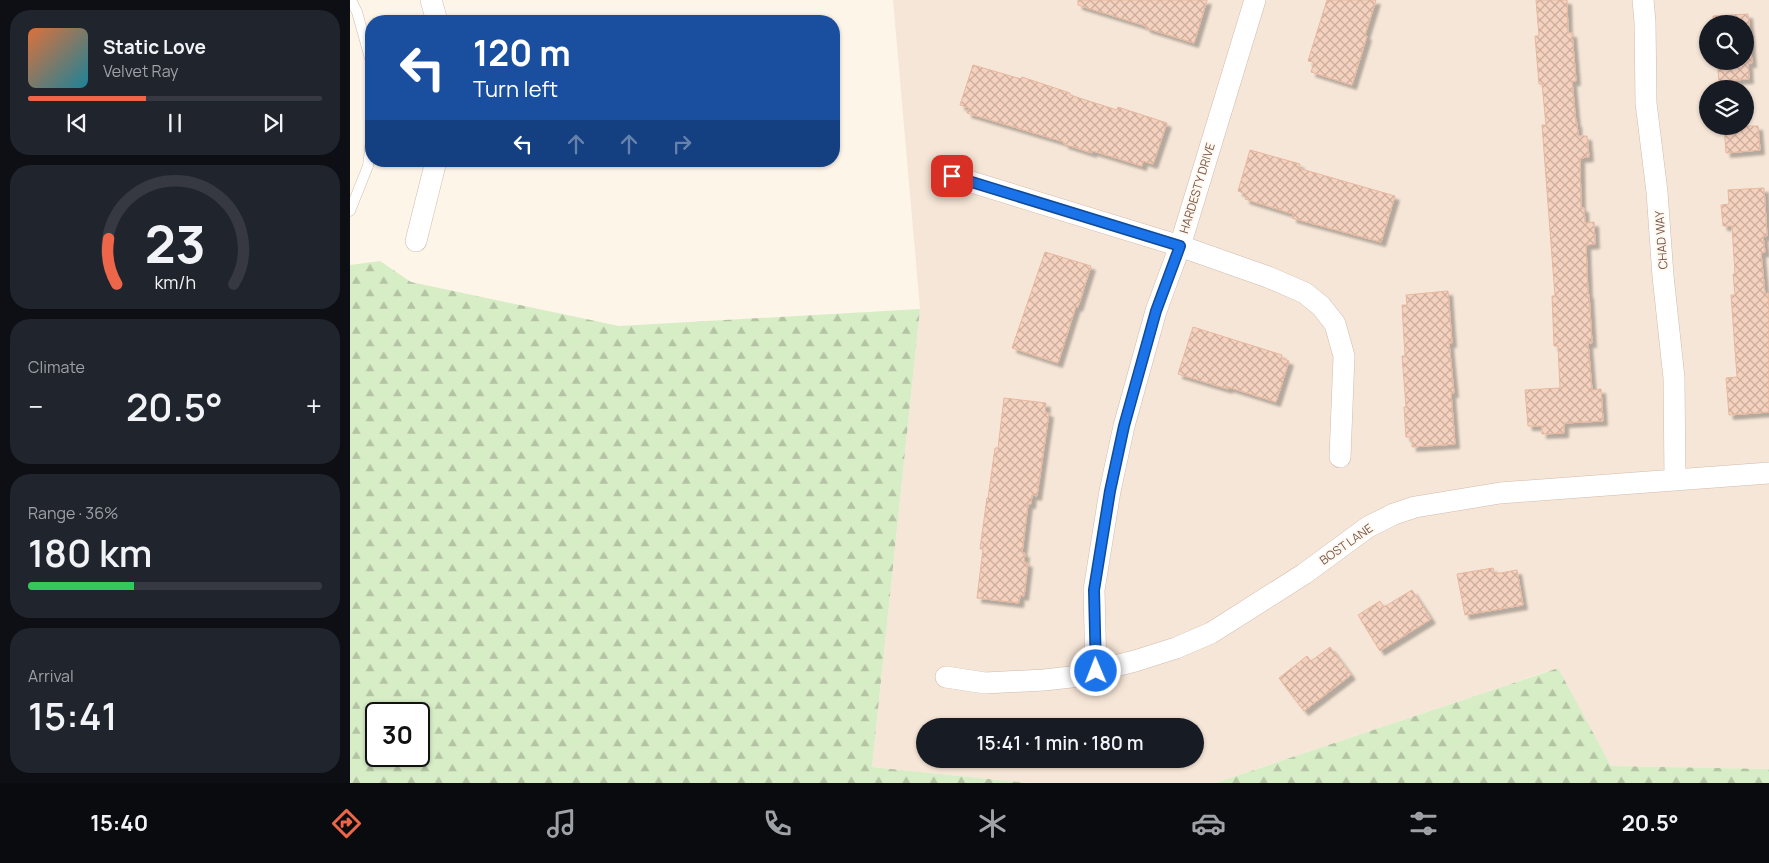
<!DOCTYPE html>
<meta charset="utf-8">
<style>
:root{--surface:#171b24;--page:#20242c;--text:#f1f3f6;--muted:#9ea1a6;--line:#363941;--accent:#ed6649}
body{margin:0;font-family:Manrope,sans-serif;background:var(--page);color:var(--text);height:100vh;display:flex;flex-direction:column;font-size:19px;white-space:nowrap}
*{box-sizing:border-box;margin:0}
p{font-size:16px;color:var(--muted)}
.icon{flex:none;width:28px;height:28px;fill:none;stroke:currentColor;stroke-width:2;stroke-linecap:round;stroke-linejoin:round}
.map{position:relative;flex:1;overflow:hidden}
.panel{display:flex;flex-direction:column;gap:10px;padding:10px;background:#0d0f14;width:350px}
.panel>*{flex:none}
.hud{position:absolute;left:15px;top:15px;width:475px;height:152px;border-radius:20px;box-shadow:0 1px 4px #0004;background:#1a4fa0;color:#fff;overflow:hidden}
.fabs{position:absolute;left:1349px;top:15px;display:grid;gap:10px}
.fabs a{display:grid;place-items:center;width:55px;height:55px;border-radius:50%;background:var(--surface);box-shadow:0 1px 4px #0004;font-size:25px}
.speed{position:absolute;left:15px;top:702px;display:flex;gap:10px;font-size:25px;font-weight:700;text-align:center}
.speed>*{display:grid;place-content:center;width:65px;height:65px;border-radius:50%;background:var(--surface);box-shadow:0 1px 4px #0004;line-height:1}
.speed .limit{border:2px solid #111;border-radius:8px;background:#fff;color:#111}
.pin{position:absolute;display:grid;place-items:center;width:42px;height:42px;color:#fff;margin:-21px;border-radius:10px;box-shadow:0 2px 8px #0006}
.me{position:absolute;width:55px;margin:-28px;rotate:359deg;stroke-linejoin:round;filter:drop-shadow(0 0 4px #0008)}
.turn{display:flex;align-items:center;gap:18px;height:105px;padding:0 25px;font-size:22px}
.turn .icon{width:65px;height:65px;stroke-width:2.5}
.turn b{display:block;font-size:35px;line-height:42px}
.lanes{display:flex;align-items:center;height:48px;padding:0 25px;background:#0003;justify-content:center;gap:25px;direction:ltr}
.lanes .off{opacity:.35}
.big{font-size:38px;font-weight:600;line-height:1.1}
.panel .card{flex:1;display:flex;flex-direction:column;justify-content:center;gap:8px;min-width:0;padding:0 18px;border-radius:20px;background:var(--page)}
.panel .dial{align-items:center;gap:0}
.dial svg{height:130px;overflow:visible;fill:none;stroke:var(--line);stroke-width:7;stroke-linecap:round;text-anchor:middle}
.dial text{fill:var(--text);stroke:none}
.song{display:flex;align-items:center;gap:15px}
.cover{width:60px;height:60px;border-radius:8px;background:linear-gradient(135deg,hsl(20 70% 55%),hsl(190 70% 35%))}
.played{height:5px;border-radius:2px;background:linear-gradient(90deg,var(--accent) 40%,var(--line) 40%)}
.keys{display:flex;justify-content:space-around;direction:ltr}
.heat{display:flex;justify-content:space-between;align-items:center;font-size:28px;direction:ltr}
.charge{height:8px;border-radius:4px;background:linear-gradient(90deg,#34c759 36%,var(--line) 0)}
.trip{position:absolute;left:566px;top:718px;width:288px;height:50px;border-radius:25px;background:var(--surface);box-shadow:0 1px 4px #0004;font-weight:600;line-height:50px;text-align:center}
.dock{display:flex;height:80px;justify-content:space-around;align-items:center;background:#090b0e;color:var(--muted)}
.dock .icon{width:35px;height:35px}
.dock .current{color:var(--accent)}
.dock b{font-size:22px;color:var(--text)}
main{display:flex;flex:1;min-height:0}
.map>svg:first-child{display:block}
.residential{fill:#f6e6d7;fill-rule:evenodd}
.forest{fill:url(#forest-firs);fill-rule:evenodd}
.building{fill:url(#building-cross-hatch);stroke:#e8b79e;filter:url(#shadow)}
.lines{fill:none;stroke-linecap:round;stroke-linejoin:round}
.lane-casing{stroke:#d2bbad;stroke-width:11}
.street-casing{stroke:#d2bbad;stroke-width:22}
.lane{stroke:#fff;stroke-width:10}
.street{stroke:#fff;stroke-width:21}
.route-casing{stroke:#114b97;stroke-width:12}
.route{stroke:#1a73e8;stroke-width:9}
.labels{text-anchor:middle;dominant-baseline:central;stroke-width:4;stroke-linejoin:round;paint-order:stroke}
.street-label{font-size:12px;fill:#7b594a;stroke:#fff9f1}
</style>
<main>
<section class="panel">
<div class="card">
<div class="song"><i class="cover"></i><div><b>Static Love</b><p>Velvet Ray</p></div></div>
<div class="played"></div>
<div class="keys"><svg class="icon" aria-label="previous" viewBox="0 0 24 24"><path d="M18 5L8 12l10 7zM5 5v14"/></svg><svg class="icon" aria-label="pause" viewBox="0 0 24 24"><path d="M8 5v14M16 5v14"/></svg><svg class="icon" aria-label="next" viewBox="0 0 24 24"><path d="M6 5l10 7-10 7zM19 5v14"/></svg></div>
</div>
<div class="card dial"><svg viewBox="0 0 100 80">
<path d="M14 69A42 42 0 1 1 86 69"/>
<path d="M14 69A42 42 0 0 1 9 41" stroke="#ed6649"/>
<text x="50" y="56" font-size="32" font-weight="700">23</text>
<text x="50" y="72" font-size="11">km/h</text>
</svg></div>
<div class="card"><p>Climate</p>
<div class="heat"><a>−</a><b class="big">20.5°</b><a>+</a></div>
</div>
<div class="card"><p>Range · 36%</p><b class="big">180 km</b><div class="charge"></div></div>
<div class="card"><p>Arrival</p><b class="big">15:41</b></div>
</section>
<div class="map">
<svg width="1419" height="783" viewBox="0 0 1419 783">
<defs>
<pattern id="forest-firs" width="22" height="20" patternUnits="userSpaceOnUse" patternTransform="scale(1.25)"><rect width="22" height="20" fill="#d7edc6"/><path d="M5 1l3.5 6h-7zM16 11l3.5 6h-7z" fill="#b3c3a3"/></pattern>
<pattern id="building-cross-hatch" width="8" height="8" patternUnits="userSpaceOnUse" patternTransform="scale(1.25)"><rect width="8" height="8" fill="#f5d2bf"/><path d="M0 0l8 8M0 8l8-8" fill="none" stroke="#cbad9d"/></pattern>
<filter id="shadow"><feDropShadow dx="4.5" dy="4.5" stdDeviation="1" flood-color="#0004"/></filter>
</defs>
<rect width="100%" height="100%" fill="#fef5e9"/>
<path class="residential" d="M 543,0 L 1419,0 L 1419,769 L 1261,766 L 1207,668 L 865,783 L 679,783 L 522,767 L 570,309 ZM 1358,24 L 1395,24 L 1395,61 L 1358,61 ZM 1358,89 L 1395,89 L 1395,126 L 1358,126 ZM 575,726 L 845,726 L 845,759 L 575,759 Z"/>
<path class="forest" d="M 30,261 L 61,282 L 269,326 L 570,309 L 522,767 L 679,783 L 0,783 L 0,265 ZM 26,714 L 69,714 L 69,756 L 26,756 Z
M 1208,668 L 1261,766 L 1419,769 L 1419,783 L 865,783 Z"/>
<path class="building" d="M 728,0 L 857,0 L 844,43 L 796,28 L 796,26 L 728,5 Z
M 977,0 L 1026,0 L 1015,35 L 1017,36 L 1002,85 L 961,72 L 964,62 L 958,61 Z
M 1186,0 L 1217,0 L 1218,33 L 1222,33 L 1226,81 L 1222,81 L 1226,123 L 1227,122 L 1228,136 L 1237,136 L 1239,157 L 1230,158 L 1231,208 L 1234,208 L 1235,223 L 1244,222 L 1245,244 L 1236,245 L 1238,294 L 1239,294 L 1242,343 L 1238,343 L 1242,390 L 1251,389 L 1253,421 L 1214,423 L 1214,433 L 1192,434 L 1192,426 L 1178,426 L 1175,390 L 1210,388 L 1208,346 L 1204,346 L 1202,296 L 1205,296 L 1192,125 L 1196,125 L 1192,84 L 1189,84 L 1185,36 L 1189,36 Z
M 1398,14 L 1402,63 L 1398,63 L 1399,79 L 1369,81 L 1367,61 L 1395,61 L 1395,24 L 1363,24 L 1363,16 Z
M 623,65 L 671,79 L 672,77 L 720,93 L 720,95 L 767,110 L 768,107 L 817,123 L 803,164 L 793,161 L 792,166 L 743,151 L 742,153 L 714,144 L 714,142 L 617,113 L 619,108 L 610,105 Z
M 1374,126 L 1408,126 L 1410,150 L 1376,153 Z
M 900,150 L 950,164 L 948,168 L 1045,196 L 1031,242 L 942,218 L 943,214 L 895,199 L 896,194 L 888,191 Z
M 1414,188 L 1417,236 L 1413,236 L 1415,252 L 1411,253 L 1415,294 L 1418,293 L 1419,308 L 1419,412 L 1379,415 L 1376,378 L 1387,377 L 1381,295 L 1385,295 L 1383,274 L 1385,274 L 1382,226 L 1373,226 L 1371,205 L 1379,204 L 1378,190 Z
M 695,252 L 741,266 L 728,307 L 726,306 L 708,363 L 662,348 Z
M 1098,291 L 1102,343 L 1099,343 L 1104,393 L 1101,393 L 1105,444 L 1062,447 L 1062,437 L 1056,437 L 1054,407 L 1056,407 L 1052,356 L 1055,356 L 1052,305 L 1057,305 L 1056,295 Z
M 843,327 L 932,355 L 931,358 L 939,361 L 926,402 L 878,387 L 878,389 L 828,374 Z
M 654,398 L 696,403 L 695,412 L 699,413 L 687,496 L 682,495 L 681,504 L 678,504 L 672,553 L 675,553 L 674,562 L 678,563 L 674,596 L 670,595 L 669,603 L 627,598 L 633,549 L 630,549 L 637,498 L 638,498 L 645,448 L 648,448 Z
M 1143,568 L 1145,574 L 1167,570 L 1173,605 L 1115,615 L 1107,574 Z
M 1062,590 L 1081,619 L 1030,651 L 1008,615 L 1030,601 L 1034,607 Z
M 980,647 L 1001,675 L 954,711 L 929,678 L 957,656 L 961,661 Z"/>
<g class="lines">
<g class="lane-casing">
<path id="lane" d="M 1,0 L 7,12 L 21,62
M 0,211 L 18,166 L 21,139"/>
</g>
<g class="street-casing">
<path id="street" d="M 81,0 L 87,21
M 1293,0 L 1295,22 L 1296,103 L 1307,192 L 1313,276 L 1324,378 L 1325,480
M 602,176 L 830,246 L 918,277 L 955,293 L 971,306 L 985,324 L 994,356 L 990,457
M 66,241 L 86,161
M 746,671 L 744,590 L 760,491 L 774,426 L 806,311 L 830,246 L 905,0
M 596,677 L 635,683 L 694,680 L 721,677 L 785,661 L 826,648 L 861,633 L 954,574 L 1018,527 L 1044,514 L 1065,507 L 1150,493 L 1419,473"/>
</g>
<use href="#lane" class="lane"/>
<use href="#street" class="street"/>
</g>
<g class="lines">
<g class="route-casing">
<path id="route" d="M 602,176 L 830,246 L 806,311 L 774,426 L 760,491 L 744,590 L 746,671"/>
</g>
<use href="#route" class="route"/>
</g>
<g class="labels">
<g class="street-label">
<text transform="translate(847 188) rotate(-73)">HARDESTY DRIVE</text>
<text transform="translate(1311 240) rotate(-94)">CHAD WAY</text>
<text transform="translate(996 544) rotate(-35)">BOST LANE</text>
</g>
</g>
</svg>
<div class="fabs">
<a><svg class="icon" aria-label="search" viewBox="0 0 24 24"><circle cx="10" cy="10" r="6"/><path d="M15 15l6 6"/></svg></a>
<a><svg class="icon" aria-label="layers" viewBox="0 0 24 24"><path d="M12 4l9 5-9 5-9-5zM3 14l9 5 9-5"/></svg></a>
</div>
<div class="speed"><div class="limit">30</div></div>
<div class="pin" style="left:602px;top:176px;background:#d93025"><svg class="icon" aria-label="arrive" viewBox="0 0 24 24"><path d="M6 21V4h12l-3 4 3 4H6"/></svg></div>
<svg class="me" style="left:746px;top:671px" viewBox="-20 -20 40 40"><circle r="17" fill="#1a73e8" stroke="#fff" stroke-width="3"/><path d="M0-11L8 9 0 5-8 9z" fill="#fff"/></svg>
<div class="trip">15:41 · 1 min · 180 m</div>
<div class="hud">
<div class="turn"><svg class="icon" aria-label="left" viewBox="0 0 24 24"><path d="M17 20v-9H6M10 6l-5 5 5 5"/></svg><div><b>120 m</b>Turn left</div></div>
<div class="lanes"><svg class="icon" aria-label="left" viewBox="0 0 24 24"><path d="M17 20v-9H6M10 6l-5 5 5 5"/></svg><svg class="icon off" aria-label="ahead" viewBox="0 0 24 24"><path d="M12 20V5M6 11l6-6 6 6"/></svg><svg class="icon off" aria-label="ahead" viewBox="0 0 24 24"><path d="M12 20V5M6 11l6-6 6 6"/></svg><svg class="icon off" aria-label="right" viewBox="0 0 24 24"><path d="M7 20v-9h11M14 6l5 5-5 5"/></svg></div>
</div>
</div>
</main>
<nav class="dock">
<b>15:40</b>
<svg class="icon current" aria-label="directions" viewBox="0 0 24 24"><path d="M12 3l9 9-9 9-9-9zM9 14v-3h6M13 9l2 2-2 2"/></svg>
<svg class="icon" aria-label="music" viewBox="0 0 24 24"><path d="M9 18V5l10-2v13"/><circle cx="6" cy="18" r="3"/><circle cx="16" cy="16" r="3"/></svg>
<svg class="icon" aria-label="phone" viewBox="0 0 24 24"><path d="M5 4h4l2 5-3 2q2 4 5 5l2-3 5 2v4C11 20 4 13 5 4z"/></svg>
<svg class="icon" aria-label="climate" viewBox="0 0 24 24"><path d="M12 3v18M4 7l16 10M4 17L20 7"/></svg>
<svg class="icon" aria-label="car" viewBox="0 0 24 24"><path d="M5 17H2v-5l4-1 3-4h7l3 4 3 1v5h-3M9 17h6M6 11h13"/><circle cx="7" cy="17" r="2"/><circle cx="17" cy="17" r="2"/></svg>
<svg class="icon" aria-label="filters" viewBox="0 0 24 24"><path d="M4 7h16M4 17h16"/><circle cx="9" cy="7" r="2"/><circle cx="15" cy="17" r="2"/></svg>
<b>20.5°</b>
</nav>
